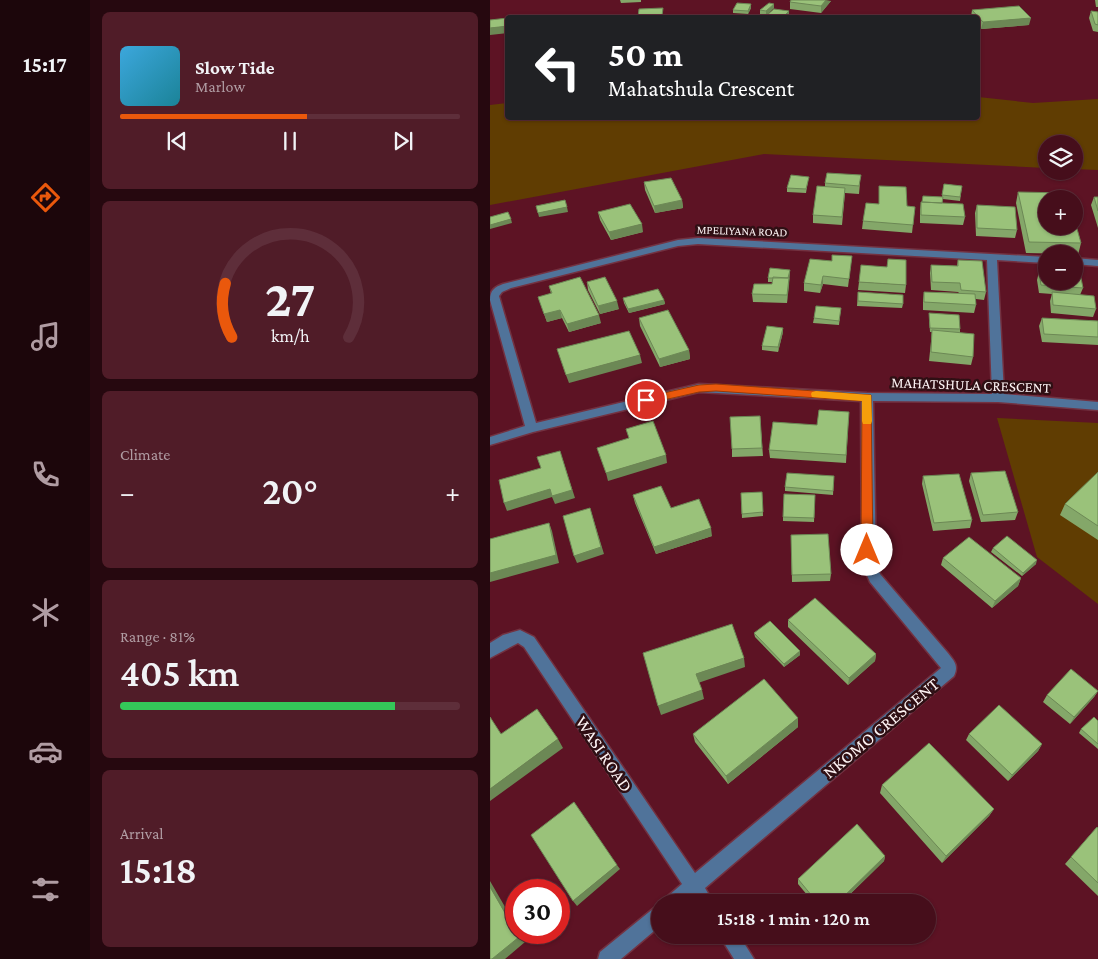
<!DOCTYPE html>
<meta charset="utf-8">
<style>
:root{--surface:#460e1b;--page:#501c28;--text:#f1f3f6;--muted:#b09ca3;--line:#5e2e3a;--accent:#ea580c}
body{margin:0;font-family:"Crimson Pro",serif;background:var(--page);color:var(--text);height:100vh;display:flex;flex-direction:column;font-size:19px;white-space:nowrap}
*{box-sizing:border-box;margin:0}
p{font-size:16px;color:var(--muted)}
.icon{flex:none;width:28px;height:28px;fill:none;stroke:currentColor;stroke-width:2;stroke-linecap:round;stroke-linejoin:round}
.map{position:relative;flex:1;overflow:hidden}
.side{display:flex;flex-direction:column;gap:12px;padding:12px;background:#26080f;width:400px}
.side>*{flex:none}
.banner{position:absolute;left:15px;top:15px;width:475px;height:105px;border-radius:5px;box-shadow:0 1px 4px #0004,0 0 0 1px var(--line);background:#202124;color:#fff;overflow:hidden}
.buttons{position:absolute;left:548px;top:135px;display:grid;gap:10px}
.buttons a{display:grid;place-items:center;width:45px;height:45px;border-radius:50%;background:var(--surface);box-shadow:0 1px 4px #0004,0 0 0 1px var(--line);font-size:25px}
.speed{position:absolute;left:15px;top:879px;display:flex;gap:10px;font-size:25px;font-weight:700;text-align:center}
.speed>*{display:grid;place-content:center;width:65px;height:65px;border-radius:50%;background:var(--surface);box-shadow:0 1px 4px #0004,0 0 0 1px var(--line);line-height:1}
.speed .limit{border:8px solid #d22;background:#fff;color:#111}
.pin{position:absolute;display:grid;place-items:center;width:42px;height:42px;color:#fff;margin:-21px;border:2px solid #fff;border-radius:50%;box-shadow:0 1px 5px #0007}
.me{position:absolute;width:55px;margin:-28px;rotate:0deg;stroke-linejoin:round;filter:drop-shadow(0 0 4px #0008)}
.turn{display:flex;align-items:center;gap:18px;height:105px;padding:0 20px;font-size:22px}
.turn .icon{width:65px;height:65px;stroke-width:2.5}
.turn b{display:block;font-size:35px;line-height:42px}
.big{font-size:38px;font-weight:600;line-height:1.1}
.side .card{flex:1;display:flex;flex-direction:column;justify-content:center;gap:8px;min-width:0;padding:0 18px;border-radius:8px;background:var(--page)}
.side .dial{align-items:center;gap:0}
.dial svg{height:130px;overflow:visible;fill:none;stroke:var(--line);stroke-width:7;stroke-linecap:round;text-anchor:middle}
.dial text{fill:var(--text);stroke:none}
.song{display:flex;align-items:center;gap:15px}
.cover{width:60px;height:60px;border-radius:8px;background:linear-gradient(135deg,hsl(200 70% 55%),hsl(190 70% 35%))}
.played{height:5px;border-radius:2px;background:linear-gradient(90deg,var(--accent) 55%,var(--line) 55%)}
.keys{display:flex;justify-content:space-around;direction:ltr}
.heat{display:flex;justify-content:space-between;align-items:center;font-size:28px;direction:ltr}
.charge{height:8px;border-radius:4px;background:linear-gradient(90deg,#34c759 81%,var(--line) 0)}
.trip{position:absolute;left:161px;top:894px;width:285px;height:50px;border-radius:25px;background:var(--surface);box-shadow:0 1px 4px #0004,0 0 0 1px var(--line);font-weight:600;line-height:50px;text-align:center}
main{display:flex;flex:1;min-height:0}
.dock{display:flex;flex-direction:column;width:90px;justify-content:space-around;align-items:center;background:#1c060b;color:var(--muted)}
.dock .icon{width:35px;height:35px}
.dock .on{color:var(--accent)}
.dock b{font-size:22px;color:var(--text)}
.map>svg:first-child{display:block}
.green{fill:#603d02}
.lines{fill:none;stroke-linecap:round;stroke-linejoin:round}
.minor-casing{stroke:#733241;stroke-width:3}
.minor{fill:#50739a;fill-rule:evenodd}
.wall{fill:#84a769}
.shaded-wall{fill:#6c8855}
.building{fill:#9ac27a;stroke:#6c8855}
.route{fill:#ea580c;stroke:#983908}
.slow{fill:#f59e0b}
.labels{text-anchor:middle;dominant-baseline:central;stroke-width:5;stroke-linejoin:round;paint-order:stroke}
.far-street-label{font-size:12px;fill:#fcf2f3;stroke:#2f0f14}
.street-label{font-size:15px;fill:#fcf2f3;stroke:#2f0f14}
.near-street-label{font-size:18px;fill:#fcf2f3;stroke:#2f0f14}
</style>
<main>
<nav class="dock">
<b>15:17</b>
<svg class="icon on" aria-label="directions" viewBox="0 0 24 24"><path d="M12 3l9 9-9 9-9-9zM9 14v-3h6M13 9l2 2-2 2"/></svg>
<svg class="icon" aria-label="music" viewBox="0 0 24 24"><path d="M9 18V5l10-2v13"/><circle cx="6" cy="18" r="3"/><circle cx="16" cy="16" r="3"/></svg>
<svg class="icon" aria-label="phone" viewBox="0 0 24 24"><path d="M5 4h4l2 5-3 2q2 4 5 5l2-3 5 2v4C11 20 4 13 5 4z"/></svg>
<svg class="icon" aria-label="climate" viewBox="0 0 24 24"><path d="M12 3v18M4 7l16 10M4 17L20 7"/></svg>
<svg class="icon" aria-label="car" viewBox="0 0 24 24"><path d="M5 17H2v-5l4-1 3-4h7l3 4 3 1v5h-3M9 17h6M6 11h13"/><circle cx="7" cy="17" r="2"/><circle cx="17" cy="17" r="2"/></svg>
<svg class="icon" aria-label="filters" viewBox="0 0 24 24"><path d="M4 7h16M4 17h16"/><circle cx="9" cy="7" r="2"/><circle cx="15" cy="17" r="2"/></svg>
</nav>
<section class="side">
<div class="card">
<div class="song"><i class="cover"></i><div><b>Slow Tide</b><p>Marlow</p></div></div>
<div class="played"></div>
<div class="keys"><svg class="icon" aria-label="previous" viewBox="0 0 24 24"><path d="M18 5L8 12l10 7zM5 5v14"/></svg><svg class="icon" aria-label="pause" viewBox="0 0 24 24"><path d="M8 5v14M16 5v14"/></svg><svg class="icon" aria-label="next" viewBox="0 0 24 24"><path d="M6 5l10 7-10 7zM19 5v14"/></svg></div>
</div>
<div class="card dial"><svg viewBox="0 0 100 80">
<path d="M14 69A42 42 0 1 1 86 69"/>
<path d="M14 69A42 42 0 0 1 10 36" stroke="#ea580c"/>
<text x="50" y="56" font-size="32" font-weight="700">27</text>
<text x="50" y="72" font-size="11">km/h</text>
</svg></div>
<div class="card"><p>Climate</p>
<div class="heat"><a>−</a><b class="big">20°</b><a>+</a></div>
</div>
<div class="card"><p>Range · 81%</p><b class="big">405 km</b><div class="charge"></div></div>
<div class="card"><p>Arrival</p><b class="big">15:18</b></div>
</section>
<div class="map">
<svg width="608" height="959" viewBox="0 0 608 959">
<rect width="100%" height="100%" fill="#5d1324"/>
<path class="green" d="M 488,97 L 543,103 L 608,99 L 608,170 L 584,169 L 584,144 L 556,144 L 556,168 L 274,154 L 0,205 L 0,105 L 17,103 L 18,118 L 488,118 Z
M 507,418 L 608,423 L 608,604 L 547,557 Z"/>
<g class="lines">
<g class="minor-casing">
<path id="minor" d="M 208,238 L 556,257 L 556,263 L 507,260 L 514,394 L 608,402 L 608,410 L 508,402 L 383,401 L 386,564 L 390,574 L 457,652 C 464,661 469,665 464,676 L 215,888 L 223,902 L 204,902 L 201,899 L 197,902 L 175,902 L 178,896 L 192,884 L 34,647 L 28,643 L 0,658 L 0,643 L 13,635 L 30,630 L 44,637 L 205,873 L 451,668 L 380,582 L 372,564 L 371,401 L 209,392 L 43,432 L 0,445 L 0,437 L 35,426 L 0,300 C 0,290 5,287 13,284 L 188,240 ZM 208,244 L 497,260 L 502,394 L 377,393 L 209,384 L 46,423 L 9,296 L 12,292 L 21,288 L 188,246 Z
M 584,258 L 608,260 L 608,266 L 584,264 Z
M 170,905 L 170,926 L 131,959 L 108,959 L 110,952 L 164,908 Z
M 229,935 L 249,935 L 264,959 L 244,959 Z"/>
</g>
<use href="#minor" class="minor"/>
</g>
<path class="wall" d="M 130,0 L 151,0 L 151,2 L 131,3 Z
M 605,0 L 608,0 L 608,7 L 606,7 Z
M 341,1 L 331,13 L 300,9 L 300,2 Z
M 261,4 L 261,8 L 258,14 L 243,13 L 243,10 Z
M 284,4 L 284,8 L 276,15 L 270,14 L 270,10 Z
M 482,10 L 539,25 L 491,29 L 488,25 L 488,18 L 481,17 Z
M 601,11 L 608,12 L 608,32 L 603,31 L 599,18 Z
M 278,14 L 299,15 L 296,18 L 278,18 Z
M 173,15 L 173,18 L 148,18 L 148,17 Z
M 318,181 L 316,193 L 297,192 L 297,188 Z
M 154,182 L 192,200 L 193,208 L 165,213 L 155,190 Z
M 335,183 L 370,183 L 369,194 L 355,193 L 352,225 L 323,223 L 323,215 L 335,187 Z
M 454,184 L 472,186 L 470,201 L 453,199 L 452,203 L 475,217 L 473,225 L 430,223 L 430,210 L 431,202 L 452,197 Z
M 389,186 L 417,206 L 425,207 L 422,233 L 372,229 L 373,221 L 389,204 Z
M 528,192 L 591,243 L 588,255 L 584,255 L 584,254 L 536,253 L 526,203 Z
M 604,197 L 608,197 L 608,228 L 601,205 Z
M 487,205 L 527,230 L 525,238 L 486,236 L 485,213 Z
M 108,212 L 153,232 L 121,240 L 110,220 Z
M 362,256 L 358,287 L 333,284 L 330,293 L 314,291 L 314,283 L 342,261 Z
M 468,260 L 496,292 L 494,300 L 486,299 L 486,305 L 484,313 L 433,310 L 433,300 L 434,292 L 469,293 L 468,292 L 441,290 L 440,273 L 441,265 L 467,266 Z
M 300,270 L 297,303 L 263,302 L 262,294 L 282,284 L 282,282 L 278,282 L 278,278 Z
M 549,272 L 593,288 L 590,295 L 606,309 L 603,317 L 561,313 L 560,301 L 562,294 L 549,293 L 547,280 Z
M 97,282 L 129,309 L 110,314 L 98,290 Z
M 369,282 L 416,285 L 415,293 L 368,290 Z
M 59,286 L 111,323 L 79,332 L 72,318 L 57,322 L 48,297 L 61,294 Z
M 368,292 L 413,304 L 412,308 L 367,306 Z
M 133,298 L 174,300 L 175,304 L 139,313 L 134,303 Z
M 351,308 L 349,325 L 323,323 L 324,318 Z
M 439,313 L 470,329 L 470,333 L 483,357 L 481,365 L 439,361 L 442,332 L 440,332 L 439,317 Z
M 149,318 L 199,350 L 200,359 L 170,367 L 150,326 Z
M 552,318 L 608,321 L 608,345 L 552,342 L 549,326 Z
M 293,328 L 293,332 L 288,352 L 272,350 L 272,346 Z
M 359,412 L 356,463 L 280,458 L 279,450 L 327,425 Z
M 270,416 L 273,456 L 242,457 L 242,449 Z
M 608,472 L 608,540 L 570,515 L 575,504 Z
M 481,473 L 528,512 L 525,520 L 491,522 L 479,481 Z
M 344,476 L 343,495 L 295,491 L 295,487 Z
M 433,476 L 482,520 L 480,528 L 443,531 L 432,484 Z
M 272,492 L 273,516 L 252,518 L 251,493 Z
M 143,495 L 181,508 L 222,536 L 166,554 L 145,503 Z
M 325,495 L 324,522 L 293,521 L 293,517 Z
M 301,535 L 341,574 L 340,581 L 302,582 Z
M 503,548 L 546,564 L 532,576 L 501,552 Z
M 453,558 L 531,578 L 528,586 L 502,608 L 451,565 Z
M 298,620 L 386,654 L 385,661 L 358,685 L 298,627 Z
M 264,633 L 310,655 L 294,667 L 265,637 Z
M 608,691 L 604,697 L 580,724 L 553,702 L 557,695 Z
M 608,721 L 608,749 L 589,733 L 591,729 Z
M 308,727 L 238,784 L 205,742 L 203,734 Z
M 479,734 L 552,744 L 548,751 L 518,781 L 476,740 Z
M 392,785 L 504,809 L 499,816 L 452,863 L 390,793 Z
M 607,827 L 608,828 L 608,896 L 575,864 Z
M 395,856 L 394,861 L 352,902 L 323,902 L 308,884 L 308,879 Z"/>
<path class="shaded-wall" d="M 336,0 L 341,1 L 331,13 L 331,6 Z
M 261,4 L 261,8 L 258,14 L 258,11 Z
M 284,4 L 284,8 L 276,15 L 276,11 Z
M 299,11 L 299,15 L 296,18 L 293,18 Z
M 541,18 L 539,25 L 491,29 L 493,22 Z
M 18,26 L 18,33 L 0,35 L 0,28 Z
M 192,200 L 193,208 L 165,213 L 164,206 Z
M 77,207 L 78,212 L 49,217 L 48,213 Z
M 21,219 L 22,223 L 0,229 L 0,225 Z
M 152,224 L 153,232 L 121,240 L 119,232 Z
M 300,270 L 299,286 L 297,303 L 298,279 Z
M 333,276 L 333,284 L 330,293 L 331,285 Z
M 174,300 L 175,304 L 139,313 L 138,309 Z
M 127,301 L 129,309 L 110,314 L 108,306 Z
M 70,310 L 72,318 L 57,322 L 54,314 Z
M 109,315 L 111,323 L 79,332 L 77,324 Z
M 293,328 L 293,332 L 288,352 L 288,347 Z
M 199,350 L 200,359 L 170,367 L 169,359 Z
M 150,355 L 152,363 L 79,383 L 76,375 Z
M 70,451 L 85,498 L 65,504 L 62,497 L 17,511 L 14,503 Z
M 176,455 L 177,463 L 118,481 L 116,473 Z
M 100,508 L 114,554 L 87,563 L 84,556 Z
M 59,523 L 62,531 L 69,563 L 0,582 L 0,573 Z
M 221,528 L 222,536 L 166,554 L 164,547 Z
M 547,560 L 546,564 L 532,576 L 533,573 Z
M 531,578 L 528,586 L 502,608 L 505,601 Z
M 310,651 L 310,655 L 294,667 L 294,664 Z
M 386,654 L 385,661 L 358,685 L 359,678 Z
M 254,658 L 255,667 L 208,683 L 206,674 Z
M 212,690 L 214,699 L 171,715 L 168,706 Z
M 608,691 L 604,697 L 580,724 L 584,717 Z
M 308,718 L 308,727 L 238,784 L 236,776 Z
M 68,739 L 73,748 L 0,801 L 0,789 Z
M 552,744 L 548,751 L 518,781 L 522,775 Z
M 504,809 L 499,816 L 452,863 L 456,856 Z
M 395,856 L 394,861 L 352,902 L 348,902 Z
M 127,865 L 130,869 L 87,906 L 83,901 Z
M 0,881 L 26,926 L 26,932 L 0,887 Z
M 26,932 L 30,932 L 35,942 L 15,959 L 2,959 Z"/>
<path class="building" d="M 301,0 L 336,0 L 331,6 L 300,2 Z
M 247,3 L 261,4 L 258,11 L 243,10 Z
M 279,3 L 284,4 L 276,11 L 270,10 Z
M 529,6 L 541,18 L 493,22 L 482,10 Z
M 173,8 L 172,16 L 148,17 L 149,9 Z
M 284,9 L 299,11 L 293,17 L 278,14 Z
M 601,11 L 608,12 L 608,25 L 605,24 Z
M 18,18 L 18,26 L 0,28 L 0,20 Z
M 337,173 L 371,175 L 369,186 L 335,183 Z
M 301,175 L 319,177 L 316,189 L 297,188 Z
M 181,178 L 192,200 L 164,206 L 154,182 Z
M 454,184 L 472,186 L 470,197 L 452,195 Z
M 327,186 L 355,188 L 352,217 L 323,215 Z
M 389,186 L 416,187 L 417,206 L 425,207 L 423,225 L 373,221 L 376,203 L 389,204 Z
M 528,192 L 577,193 L 578,199 L 556,199 L 556,226 L 584,226 L 584,218 L 591,243 L 539,242 Z
M 433,196 L 453,197 L 452,203 L 432,202 Z
M 604,197 L 608,197 L 608,211 Z
M 75,200 L 77,207 L 48,213 L 46,206 Z
M 431,202 L 473,204 L 475,217 L 431,215 Z
M 140,204 L 152,224 L 119,232 L 108,212 Z
M 487,205 L 525,207 L 527,230 L 487,228 Z
M 18,212 L 21,219 L 0,225 L 0,217 Z
M 342,255 L 362,256 L 359,279 L 333,276 L 331,285 L 314,283 L 320,259 L 342,261 Z
M 398,259 L 416,260 L 416,285 L 369,282 L 371,265 L 397,267 Z
M 468,260 L 492,261 L 496,292 L 471,290 L 470,283 L 442,282 L 441,265 L 468,266 Z
M 280,268 L 300,270 L 298,278 L 278,278 Z
M 584,268 L 589,268 L 593,288 L 551,285 L 549,272 L 556,272 L 556,281 L 584,281 Z
M 90,277 L 109,315 L 77,324 L 70,310 L 54,314 L 48,297 L 62,293 L 59,286 Z
M 115,277 L 127,301 L 108,306 L 97,282 Z
M 283,277 L 299,278 L 297,295 L 262,294 L 264,284 L 282,284 Z
M 168,289 L 174,300 L 138,309 L 133,298 Z
M 368,292 L 413,295 L 413,304 L 368,301 Z
M 434,292 L 485,294 L 486,305 L 434,302 Z
M 562,292 L 604,296 L 606,309 L 563,305 Z
M 326,306 L 351,308 L 349,321 L 324,318 Z
M 178,310 L 199,350 L 169,359 L 149,318 Z
M 439,313 L 469,315 L 470,329 L 440,328 Z
M 552,318 L 608,321 L 608,337 L 554,334 Z
M 277,326 L 293,328 L 288,347 L 272,346 Z
M 442,330 L 484,334 L 483,357 L 441,352 Z
M 139,331 L 150,355 L 76,375 L 67,349 Z
M 329,410 L 359,412 L 356,455 L 279,450 L 283,422 L 327,425 Z
M 270,416 L 272,448 L 242,449 L 240,417 Z
M 163,421 L 176,455 L 116,473 L 107,448 L 139,438 L 136,429 Z
M 70,451 L 82,490 L 62,496 L 60,489 L 14,503 L 9,480 L 51,468 L 47,457 Z
M 515,471 L 528,512 L 493,515 L 481,473 Z
M 608,472 L 608,526 L 575,504 Z
M 297,473 L 344,476 L 343,491 L 295,487 Z
M 469,474 L 482,520 L 444,523 L 433,476 Z
M 171,486 L 181,508 L 209,499 L 221,528 L 164,547 L 143,495 Z
M 272,492 L 273,512 L 252,514 L 251,493 Z
M 294,494 L 325,495 L 324,518 L 293,517 Z
M 100,508 L 111,547 L 84,556 L 73,516 Z
M 59,523 L 66,555 L 0,573 L 0,539 Z
M 338,534 L 341,574 L 302,575 L 301,535 Z
M 517,536 L 547,560 L 533,573 L 503,548 Z
M 479,537 L 531,578 L 505,601 L 453,558 Z
M 325,598 L 386,654 L 359,678 L 298,620 Z
M 280,621 L 310,651 L 294,664 L 264,633 Z
M 242,624 L 254,658 L 206,674 L 212,690 L 168,706 L 153,653 Z
M 581,669 L 608,691 L 584,717 L 557,695 Z
M 274,679 L 308,718 L 236,776 L 203,734 Z
M 509,705 L 552,744 L 522,775 L 479,734 Z
M 47,709 L 68,739 L 0,789 L 0,717 L 11,734 Z
M 604,717 L 608,721 L 608,744 L 591,729 Z
M 439,743 L 504,809 L 456,856 L 392,785 Z
M 84,802 L 127,865 L 83,901 L 41,835 Z
M 367,824 L 395,856 L 348,902 L 327,902 L 308,879 Z
M 607,827 L 608,828 L 608,883 L 581,857 Z
M 0,887 L 29,937 L 2,959 L 0,959 Z"/>
<path class="route" d="M 226,384 L 381,395 L 383,550 L 382,553 L 373,553 L 371,550 L 372,401 L 226,391 L 209,392 L 156,404 L 151,400 L 156,397 L 209,385 Z"/>
<path class="slow" d="M 326,391 L 381,395 L 382,421 L 381,424 L 373,424 L 372,421 L 372,401 L 322,397 L 321,394 L 322,392 Z"/>
<g class="labels">
<g class="far-street-label">
<text transform="translate(252 231) rotate(2)">MPELIYANA ROAD</text>
</g>
<g class="street-label">
<text transform="translate(481 385) rotate(2)">MAHATSHULA CRESCENT</text>
</g>
<g class="near-street-label">
<text transform="translate(391 728) rotate(-40)">NKOMO CRESCENT</text>
<text transform="translate(114 754) rotate(56)">WASI ROAD</text>
</g>
</g>
</svg>
<div class="buttons">
<a><svg class="icon" aria-label="layers" viewBox="0 0 24 24"><path d="M12 4l9 5-9 5-9-5zM3 14l9 5 9-5"/></svg></a>
<a>+</a>
<a>−</a>
</div>
<div class="speed"><div class="limit">30</div></div>
<div class="pin" style="left:156px;top:400px;background:#d93025"><svg class="icon" aria-label="arrive" viewBox="0 0 24 24"><path d="M6 21V4h12l-3 4 3 4H6"/></svg></div>
<svg class="me" style="left:377px;top:550px" viewBox="-20 -20 40 40"><circle r="19" fill="#fff"/><path d="M0-13L10 11 0 6-10 11z" fill="#ea580c"/></svg>
<div class="trip">15:18 · 1 min · 120 m</div>
<div class="banner">
<div class="turn"><svg class="icon" aria-label="left" viewBox="0 0 24 24"><path d="M17 20v-9H6M10 6l-5 5 5 5"/></svg><div><b>50 m</b>Mahatshula Crescent</div></div>
</div>
</div>
</main>
